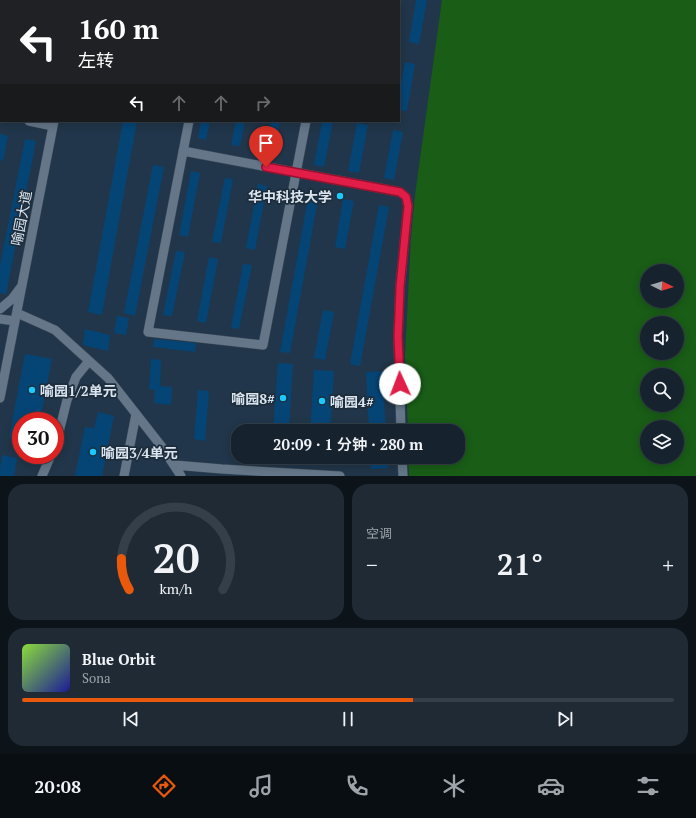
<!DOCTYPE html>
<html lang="zh">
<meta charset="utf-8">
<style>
:root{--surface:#16222d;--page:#1f2a35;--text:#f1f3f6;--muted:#9ea4aa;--line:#353f49;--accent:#ea580c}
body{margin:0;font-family:"PT Serif","Noto Sans SC",serif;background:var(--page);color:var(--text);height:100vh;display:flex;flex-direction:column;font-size:15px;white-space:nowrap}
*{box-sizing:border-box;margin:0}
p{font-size:13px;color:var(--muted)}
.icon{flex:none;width:22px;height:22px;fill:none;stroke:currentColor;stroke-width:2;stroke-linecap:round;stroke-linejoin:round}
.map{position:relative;height:476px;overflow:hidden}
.details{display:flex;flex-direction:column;gap:8px;padding:8px;background:#0c1319;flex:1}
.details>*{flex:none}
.hud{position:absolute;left:0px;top:0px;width:400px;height:122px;box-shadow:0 2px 10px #0003,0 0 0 1px var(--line);background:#202124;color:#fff;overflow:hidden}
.needle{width:26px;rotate:95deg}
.fabs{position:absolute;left:640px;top:264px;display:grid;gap:8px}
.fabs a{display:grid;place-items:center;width:44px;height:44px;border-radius:50%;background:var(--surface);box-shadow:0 2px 10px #0003,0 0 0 1px var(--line);font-size:20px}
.speed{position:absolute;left:12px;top:412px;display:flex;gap:8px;font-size:20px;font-weight:700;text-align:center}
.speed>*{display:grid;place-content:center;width:52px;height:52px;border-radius:50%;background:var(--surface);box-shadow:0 2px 10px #0003,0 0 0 1px var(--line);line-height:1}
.speed .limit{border:6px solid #d22;background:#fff;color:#111}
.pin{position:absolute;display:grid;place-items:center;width:34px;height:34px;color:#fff;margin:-41px -17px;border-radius:50% 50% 50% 0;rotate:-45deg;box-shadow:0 0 4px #0007}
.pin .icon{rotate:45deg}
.me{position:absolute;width:44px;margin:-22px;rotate:358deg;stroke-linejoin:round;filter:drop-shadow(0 0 3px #0008)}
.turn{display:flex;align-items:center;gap:14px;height:84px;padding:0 12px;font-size:18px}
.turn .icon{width:52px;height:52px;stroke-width:2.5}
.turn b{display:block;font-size:28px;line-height:34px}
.lanes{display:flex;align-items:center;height:38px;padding:0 12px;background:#0003;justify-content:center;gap:20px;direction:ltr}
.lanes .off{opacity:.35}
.big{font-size:30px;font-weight:600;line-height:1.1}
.details .tile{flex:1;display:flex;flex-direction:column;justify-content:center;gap:6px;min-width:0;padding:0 14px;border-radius:16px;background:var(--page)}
.details .dial{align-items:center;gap:0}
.dial svg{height:104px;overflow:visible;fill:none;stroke:var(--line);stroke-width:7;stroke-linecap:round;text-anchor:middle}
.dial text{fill:var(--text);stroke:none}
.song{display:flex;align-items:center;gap:12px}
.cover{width:48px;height:48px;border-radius:6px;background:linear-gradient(135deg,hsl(90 70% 55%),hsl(240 70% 35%))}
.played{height:4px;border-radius:2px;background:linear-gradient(90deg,var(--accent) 60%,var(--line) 60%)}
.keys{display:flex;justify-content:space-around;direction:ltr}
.heat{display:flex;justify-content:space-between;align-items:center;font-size:22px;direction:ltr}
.details .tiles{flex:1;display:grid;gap:8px;grid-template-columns:1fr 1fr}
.tile:last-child{grid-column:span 2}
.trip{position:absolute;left:231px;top:424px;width:234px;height:40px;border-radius:16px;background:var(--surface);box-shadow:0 2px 10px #0003,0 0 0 1px var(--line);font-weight:600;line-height:40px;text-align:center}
.dock{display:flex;height:64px;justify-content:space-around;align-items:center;background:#090e12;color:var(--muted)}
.dock .icon{width:28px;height:28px}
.dock .current{color:var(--accent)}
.dock b{font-size:18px;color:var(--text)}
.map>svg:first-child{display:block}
.built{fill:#21364a;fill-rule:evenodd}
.green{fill:#195d17;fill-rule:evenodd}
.building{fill:#054576}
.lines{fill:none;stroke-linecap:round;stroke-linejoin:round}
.minor-casing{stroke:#3d4b58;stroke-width:10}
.minor{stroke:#647688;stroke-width:9}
.route-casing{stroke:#92132f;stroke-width:10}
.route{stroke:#e11d48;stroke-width:7}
.poi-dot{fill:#1cc9fc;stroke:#1d2d3c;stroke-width:1.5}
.labels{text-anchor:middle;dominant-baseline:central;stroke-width:3.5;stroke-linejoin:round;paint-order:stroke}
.poi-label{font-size:14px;font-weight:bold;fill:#dbe5ef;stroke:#1d2d3c;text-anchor:start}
.street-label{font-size:14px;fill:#dbe5ef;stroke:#1d2d3c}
</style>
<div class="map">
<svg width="696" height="476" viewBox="0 0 696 476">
<rect width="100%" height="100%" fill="#1d2d3c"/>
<path class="built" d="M 0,0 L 696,0 L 647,271 L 647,427 L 641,476 L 0,476 ZM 1,1 L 399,1 L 399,121 L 1,121 ZM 21,421 L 55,421 L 55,455 L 21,455 ZM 238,431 L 458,431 L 458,457 L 238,457 Z"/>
<path class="green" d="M 442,0 L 696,0 L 696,476 L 409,476 L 408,457 L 458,457 L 458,431 L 408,431 L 405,356 L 411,237 L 415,195 ZM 647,271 L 677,271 L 677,301 L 647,301 ZM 647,323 L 677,323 L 677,353 L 647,353 ZM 647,375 L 677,375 L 677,405 L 647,405 ZM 647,427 L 677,427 L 677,457 L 647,457 Z"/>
<path class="building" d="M 416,0 L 427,0 L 419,44 L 409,42 Z
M 405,62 L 415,64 L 407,111 L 399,110 L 399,95 Z
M 123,121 L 137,121 L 102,315 L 88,312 Z
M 201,121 L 210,121 L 206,140 L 198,138 Z
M 236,121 L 245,121 L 240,146 L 231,145 Z
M 271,121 L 280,121 L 274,153 L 265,151 Z
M 322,121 L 333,121 L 324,167 L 314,165 Z
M 357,123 L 368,125 L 359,173 L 348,171 Z
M 393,130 L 403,132 L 394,180 L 384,178 Z
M 0,134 L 8,136 L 3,161 L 0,160 Z
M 25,139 L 36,141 L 6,294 L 0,293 L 0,266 Z
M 153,165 L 164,167 L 135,316 L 124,313 Z
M 191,171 L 200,173 L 188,237 L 179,235 Z
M 225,178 L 233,179 L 221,243 L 212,242 Z
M 258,184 L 267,186 L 255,250 L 246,248 Z
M 309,193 L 319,194 L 290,353 L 280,352 Z
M 343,199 L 354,201 L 345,249 L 335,247 Z
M 379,205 L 389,207 L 360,366 L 350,364 Z
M 176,251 L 185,252 L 172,316 L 163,315 Z
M 209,257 L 218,259 L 206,323 L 197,321 Z
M 243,264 L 252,265 L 239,329 L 231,328 Z
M 323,310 L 334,312 L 325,360 L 314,358 Z
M 117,316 L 129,318 L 126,335 L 114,333 Z
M 85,329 L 110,335 L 108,351 L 83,345 Z
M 154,339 L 196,343 L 195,352 L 153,347 Z
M 25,354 L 52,359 L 40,421 L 21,421 L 21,440 L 9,438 Z
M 151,359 L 161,360 L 160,386 L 172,387 L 171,405 L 154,403 L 155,390 L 149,389 Z
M 278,363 L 293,364 L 289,431 L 273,431 Z
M 314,370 L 334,371 L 330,431 L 310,431 Z
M 382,371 L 386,431 L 369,431 L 366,372 Z
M 198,390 L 209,391 L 205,441 L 194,439 Z
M 98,412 L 114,416 L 102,476 L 75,476 L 85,427 L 94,428 Z
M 2,455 L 17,458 L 14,476 L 0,476 L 0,468 Z
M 272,457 L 287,457 L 286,465 L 271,464 Z
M 370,457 L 387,457 L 388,468 L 371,469 Z"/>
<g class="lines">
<g class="minor-casing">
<path id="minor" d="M 77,1 L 77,0
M 212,1 L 212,0
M 329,1 L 329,0
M 0,115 L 1,115
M 29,121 L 53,126
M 189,121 L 148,332 L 263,345 L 306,121
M 183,151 L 400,192 L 406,197 L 408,206 L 400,287 L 398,336 L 401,431
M 0,309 L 12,299 L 21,287
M 17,313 L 55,330 L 108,378 L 162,447 L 181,476
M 0,319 L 15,321
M 0,398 L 54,121
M 55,446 L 57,440 L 67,400 L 76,377 L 89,361
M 402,457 L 403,476
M 174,465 L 222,469 L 340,476
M 42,476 L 51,455
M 124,476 L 136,414"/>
</g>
<use href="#minor" class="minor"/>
</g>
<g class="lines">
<g class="route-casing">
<path id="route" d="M 266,167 L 400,192 L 406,197 L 408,206 L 400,287 L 399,314 L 398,336 L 400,384"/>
</g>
<use href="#route" class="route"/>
</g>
<g class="poi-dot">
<circle cx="340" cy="196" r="4"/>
<circle cx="32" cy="390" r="4"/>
<circle cx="283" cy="398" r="4"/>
<circle cx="322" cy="401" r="4"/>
<circle cx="93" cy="452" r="4"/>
</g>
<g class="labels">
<g class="poi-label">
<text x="332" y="196" text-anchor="end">华中科技大学</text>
<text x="40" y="390">喻园1/2单元</text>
<text x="275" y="398" text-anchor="end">喻园8#</text>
<text x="330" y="401">喻园4#</text>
<text x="101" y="452">喻园3/4单元</text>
</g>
<g class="street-label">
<text transform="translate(21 218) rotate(-79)">喻园大道</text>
</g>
</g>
</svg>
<div class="fabs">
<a><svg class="needle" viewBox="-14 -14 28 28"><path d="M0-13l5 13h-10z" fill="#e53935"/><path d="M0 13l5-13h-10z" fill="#9ea4aa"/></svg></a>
<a><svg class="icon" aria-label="sound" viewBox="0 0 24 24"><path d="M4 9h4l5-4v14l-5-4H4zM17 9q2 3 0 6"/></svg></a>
<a><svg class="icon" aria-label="search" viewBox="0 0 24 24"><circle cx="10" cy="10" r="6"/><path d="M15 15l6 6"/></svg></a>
<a><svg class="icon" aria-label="layers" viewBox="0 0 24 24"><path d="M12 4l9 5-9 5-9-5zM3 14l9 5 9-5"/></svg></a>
</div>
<div class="speed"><div class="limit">30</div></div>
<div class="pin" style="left:266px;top:167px;background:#d93025"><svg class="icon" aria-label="arrive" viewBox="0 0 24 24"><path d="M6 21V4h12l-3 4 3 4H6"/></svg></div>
<svg class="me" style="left:400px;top:384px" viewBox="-20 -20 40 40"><circle r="19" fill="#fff"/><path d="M0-13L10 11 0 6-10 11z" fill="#e11d48"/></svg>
<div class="trip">20:09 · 1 分钟 · 280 m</div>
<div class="hud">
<div class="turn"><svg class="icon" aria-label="left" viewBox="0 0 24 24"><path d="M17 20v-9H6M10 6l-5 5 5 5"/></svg><div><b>160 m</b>左转</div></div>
<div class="lanes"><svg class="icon" aria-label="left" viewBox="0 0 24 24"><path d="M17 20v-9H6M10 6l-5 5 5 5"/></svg><svg class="icon off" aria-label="ahead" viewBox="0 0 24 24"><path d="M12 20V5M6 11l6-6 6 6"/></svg><svg class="icon off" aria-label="ahead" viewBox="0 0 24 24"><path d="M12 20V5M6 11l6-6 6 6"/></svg><svg class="icon off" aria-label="right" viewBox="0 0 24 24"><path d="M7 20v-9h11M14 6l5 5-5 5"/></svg></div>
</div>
</div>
<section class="details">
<div class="tiles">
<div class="tile dial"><svg viewBox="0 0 100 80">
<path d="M14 69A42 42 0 1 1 86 69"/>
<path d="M14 69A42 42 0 0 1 8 45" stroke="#ea580c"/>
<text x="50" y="56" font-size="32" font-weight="700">20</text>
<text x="50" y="72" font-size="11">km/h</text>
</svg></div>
<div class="tile"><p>空调</p>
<div class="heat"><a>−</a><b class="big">21°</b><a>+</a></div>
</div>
<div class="tile">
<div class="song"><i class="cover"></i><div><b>Blue Orbit</b><p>Sona</p></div></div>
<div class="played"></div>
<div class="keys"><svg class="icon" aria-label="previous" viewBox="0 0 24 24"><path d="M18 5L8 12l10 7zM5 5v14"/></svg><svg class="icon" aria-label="pause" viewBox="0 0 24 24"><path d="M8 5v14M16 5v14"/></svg><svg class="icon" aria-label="next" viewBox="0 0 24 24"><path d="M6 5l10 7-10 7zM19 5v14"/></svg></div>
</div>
</div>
</section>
<nav class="dock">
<b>20:08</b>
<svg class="icon current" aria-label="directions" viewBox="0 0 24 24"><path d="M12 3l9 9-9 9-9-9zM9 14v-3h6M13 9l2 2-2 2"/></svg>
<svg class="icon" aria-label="music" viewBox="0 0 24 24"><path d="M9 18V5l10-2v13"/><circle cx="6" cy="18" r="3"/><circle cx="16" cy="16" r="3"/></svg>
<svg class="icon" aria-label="phone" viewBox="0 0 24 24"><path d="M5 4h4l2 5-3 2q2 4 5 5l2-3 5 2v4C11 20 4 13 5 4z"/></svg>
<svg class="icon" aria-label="climate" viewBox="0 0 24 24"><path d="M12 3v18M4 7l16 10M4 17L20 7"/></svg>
<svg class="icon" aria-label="car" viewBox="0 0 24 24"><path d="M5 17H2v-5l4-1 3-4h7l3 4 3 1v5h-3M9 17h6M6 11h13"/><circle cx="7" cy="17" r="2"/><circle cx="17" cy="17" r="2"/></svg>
<svg class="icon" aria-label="filters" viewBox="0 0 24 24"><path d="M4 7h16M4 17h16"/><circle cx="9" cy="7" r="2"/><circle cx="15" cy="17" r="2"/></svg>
</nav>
